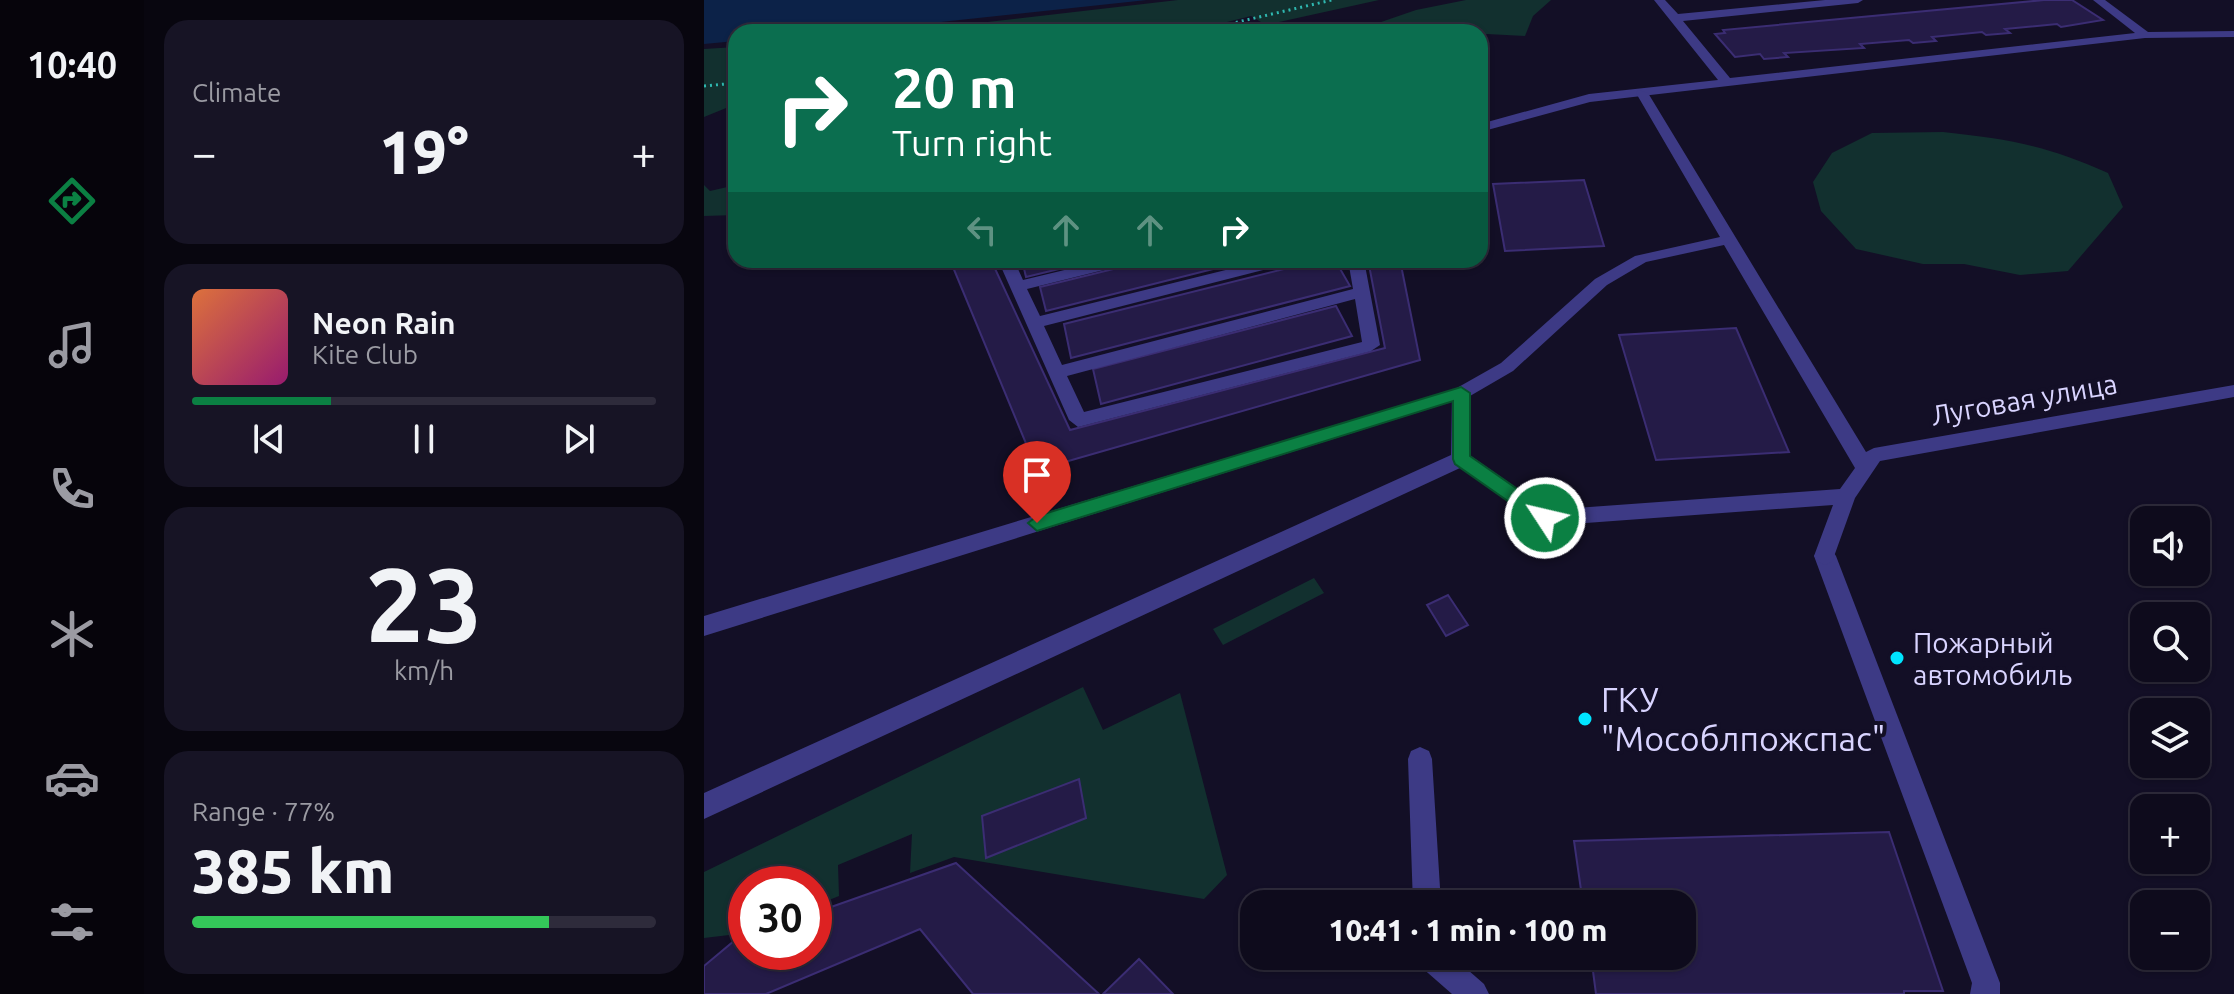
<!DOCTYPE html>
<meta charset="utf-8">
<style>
:root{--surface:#0e0b1c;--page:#171425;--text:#f1f3f6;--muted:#9b9ba3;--line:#2e2b3b;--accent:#0b8043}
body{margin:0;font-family:Ubuntu,sans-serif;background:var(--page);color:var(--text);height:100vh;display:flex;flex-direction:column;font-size:30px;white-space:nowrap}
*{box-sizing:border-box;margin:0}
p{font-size:26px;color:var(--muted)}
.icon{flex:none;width:44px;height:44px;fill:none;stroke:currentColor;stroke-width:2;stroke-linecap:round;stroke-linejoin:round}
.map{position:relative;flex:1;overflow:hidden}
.details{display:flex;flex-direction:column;gap:20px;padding:20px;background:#08060f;width:560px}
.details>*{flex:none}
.hud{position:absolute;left:24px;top:24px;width:760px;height:244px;border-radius:24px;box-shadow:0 2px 6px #0004,0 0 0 2px var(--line);background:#0b6e4f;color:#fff;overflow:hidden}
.buttons{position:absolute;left:1426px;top:506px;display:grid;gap:16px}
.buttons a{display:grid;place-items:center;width:80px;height:80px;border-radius:16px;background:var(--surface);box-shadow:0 2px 6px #0004,0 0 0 2px var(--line);font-size:40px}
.speed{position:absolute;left:24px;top:866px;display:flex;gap:16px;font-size:40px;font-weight:700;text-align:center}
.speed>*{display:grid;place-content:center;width:104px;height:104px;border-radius:50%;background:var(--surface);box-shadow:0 2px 6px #0004,0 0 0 2px var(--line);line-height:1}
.speed .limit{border:12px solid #d22;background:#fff;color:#111}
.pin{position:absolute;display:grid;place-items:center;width:68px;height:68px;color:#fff;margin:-82px -34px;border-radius:50% 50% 50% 0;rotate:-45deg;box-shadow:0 0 8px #0007}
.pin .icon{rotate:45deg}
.me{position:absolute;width:88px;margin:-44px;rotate:305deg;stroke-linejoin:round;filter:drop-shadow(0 0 6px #0008)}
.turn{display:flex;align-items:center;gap:28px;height:168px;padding:0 32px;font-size:36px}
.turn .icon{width:104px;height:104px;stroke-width:2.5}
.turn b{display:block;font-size:56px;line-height:68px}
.lanes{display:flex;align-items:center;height:76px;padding:0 32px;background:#0003;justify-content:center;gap:40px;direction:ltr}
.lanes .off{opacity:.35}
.big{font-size:60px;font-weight:800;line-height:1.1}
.details .tile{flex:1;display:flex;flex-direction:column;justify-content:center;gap:12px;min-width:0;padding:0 28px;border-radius:24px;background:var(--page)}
.details .dial{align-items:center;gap:0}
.dial b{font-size:104px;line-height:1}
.song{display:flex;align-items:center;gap:24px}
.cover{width:96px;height:96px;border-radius:12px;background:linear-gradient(135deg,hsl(20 70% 55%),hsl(320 70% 35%))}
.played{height:8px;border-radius:4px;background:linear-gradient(90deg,var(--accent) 30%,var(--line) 30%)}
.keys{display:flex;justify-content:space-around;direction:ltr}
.heat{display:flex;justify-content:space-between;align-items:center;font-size:44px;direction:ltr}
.charge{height:12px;border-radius:6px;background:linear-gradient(90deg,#34c759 77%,var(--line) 0)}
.trip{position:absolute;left:536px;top:890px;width:456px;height:80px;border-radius:24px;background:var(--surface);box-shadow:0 2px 6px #0004,0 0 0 2px var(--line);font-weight:800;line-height:80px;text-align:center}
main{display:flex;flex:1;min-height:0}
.menu{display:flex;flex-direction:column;width:144px;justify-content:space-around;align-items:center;background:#06040b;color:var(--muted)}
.menu .icon{width:56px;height:56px}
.menu .current{color:var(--accent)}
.menu b{font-size:36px;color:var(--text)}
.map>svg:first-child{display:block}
.green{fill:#12302f}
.water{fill:#0c2248}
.building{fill:#241b47;stroke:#3b2d73;stroke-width:2}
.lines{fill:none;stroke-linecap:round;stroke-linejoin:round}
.path{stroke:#2fb8b0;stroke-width:3;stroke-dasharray:2 4;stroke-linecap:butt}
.lane{fill:#3d3a85;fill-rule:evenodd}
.street{fill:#3d3a85;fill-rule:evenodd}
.route{fill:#0b8043;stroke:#07532c;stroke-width:2}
.poi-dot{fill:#00e5ff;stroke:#130f26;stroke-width:3}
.labels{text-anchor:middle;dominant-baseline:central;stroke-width:8;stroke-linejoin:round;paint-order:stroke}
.street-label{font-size:28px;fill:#d9d4ff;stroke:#130f26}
.poi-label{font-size:28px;fill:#d9d4ff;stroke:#130f26;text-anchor:start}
.near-poi-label{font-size:34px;fill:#d9d4ff;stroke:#130f26;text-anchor:start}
</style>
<main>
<nav class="menu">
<b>10:40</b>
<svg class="icon current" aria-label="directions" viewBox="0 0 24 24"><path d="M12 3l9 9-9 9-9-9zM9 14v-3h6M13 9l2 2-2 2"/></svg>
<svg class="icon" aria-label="music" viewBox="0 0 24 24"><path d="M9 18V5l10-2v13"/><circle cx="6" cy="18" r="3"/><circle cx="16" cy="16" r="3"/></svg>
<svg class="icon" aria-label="phone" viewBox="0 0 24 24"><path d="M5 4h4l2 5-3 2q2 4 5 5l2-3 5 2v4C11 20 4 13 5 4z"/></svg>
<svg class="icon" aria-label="climate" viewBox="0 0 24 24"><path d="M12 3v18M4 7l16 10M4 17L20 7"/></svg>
<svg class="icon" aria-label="car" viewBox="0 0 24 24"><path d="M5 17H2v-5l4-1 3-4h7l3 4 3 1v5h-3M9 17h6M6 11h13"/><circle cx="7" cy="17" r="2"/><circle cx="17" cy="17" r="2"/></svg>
<svg class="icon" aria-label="filters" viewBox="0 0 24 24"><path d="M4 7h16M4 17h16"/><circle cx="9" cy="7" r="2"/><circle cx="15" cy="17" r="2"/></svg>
</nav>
<section class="details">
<div class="tile"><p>Climate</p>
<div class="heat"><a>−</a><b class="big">19°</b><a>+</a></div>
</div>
<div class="tile">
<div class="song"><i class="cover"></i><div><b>Neon Rain</b><p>Kite Club</p></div></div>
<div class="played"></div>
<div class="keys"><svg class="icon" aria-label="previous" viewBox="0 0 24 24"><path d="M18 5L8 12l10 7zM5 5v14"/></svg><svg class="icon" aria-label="pause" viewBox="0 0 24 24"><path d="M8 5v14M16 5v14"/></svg><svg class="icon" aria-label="next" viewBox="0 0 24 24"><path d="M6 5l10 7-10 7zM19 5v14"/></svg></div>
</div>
<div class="tile dial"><b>23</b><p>km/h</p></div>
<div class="tile"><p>Range · 77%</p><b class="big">385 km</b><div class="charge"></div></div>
</section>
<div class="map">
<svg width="1530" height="994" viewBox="0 0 1530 994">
<rect width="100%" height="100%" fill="#130f26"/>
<path class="green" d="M 474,0 L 675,0 L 562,25 L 547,16 L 499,28 L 494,32 L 197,32 Z
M 762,0 L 847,0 L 829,16 L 821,36 L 783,34 L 776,38 L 776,32 L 648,32 L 712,10 Z
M 32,47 L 32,104 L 0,117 L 0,49 Z
M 1239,132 C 1305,139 1344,146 1404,173 L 1419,207 L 1364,271 L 1316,275 L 1260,264 L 1219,264 L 1152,249 L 1117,211 L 1109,182 L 1128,153 L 1168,133 Z
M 0,185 L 6,191 L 32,185 L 32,215 L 0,216 Z
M 610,578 L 620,593 L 519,645 L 509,629 Z
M 379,687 L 399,730 L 476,693 L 523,875 L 500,899 L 250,857 L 206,873 L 208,834 L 134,865 L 135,896 L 110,906 L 110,884 L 42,884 L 42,933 L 0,938 L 0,872 Z"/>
<path class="water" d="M 0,0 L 443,0 L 143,32 L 32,32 L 32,41 L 0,44 Z"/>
<path class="building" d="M 1340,0 L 1368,0 L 1399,20 L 1357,27 L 1353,24 L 1301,29 L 1306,33 L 1282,35 L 1278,32 L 1228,37 L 1232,41 L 1209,43 L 1205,40 L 1156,44 L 1160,48 L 1080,53 L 1084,57 L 1060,59 L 1056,54 L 1031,57 L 1011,34 L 1021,33 L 1019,30 Z
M 880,180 L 900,246 L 801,251 L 789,184 Z
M 246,260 L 287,260 L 366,430 L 681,348 L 664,260 L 696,260 L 716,360 L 333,470 Z
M 318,260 L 392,260 L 322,277 Z
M 446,260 L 545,260 L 342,311 L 336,287 Z
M 616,260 L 631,260 L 646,286 L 367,358 L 360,324 Z
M 632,306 L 648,336 L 397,404 L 389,369 Z
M 1032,328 L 1085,452 L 952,460 L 915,335 Z
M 744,595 L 764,625 L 742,636 L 723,605 Z
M 375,779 L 382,818 L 282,858 L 278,816 Z
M 1185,832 L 1239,991 L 1200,991 L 1200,994 L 892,994 L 887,956 L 978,956 L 978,904 L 879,904 L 870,841 Z
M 252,863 L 395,994 L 269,994 L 216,929 L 62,994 L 0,994 L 0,966 L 30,941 L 42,937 L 42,952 L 110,952 L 110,913 Z
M 435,959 L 469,994 L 399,994 Z"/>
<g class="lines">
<path class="path" d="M 491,32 L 628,0
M 0,86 L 32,83"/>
<path class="lane" d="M 950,0 L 961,0 L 974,14 L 1121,0 L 1159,0 L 1154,3 L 979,21 L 1026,78 L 1431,33 L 1389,0 L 1401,0 L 1444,32 L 1530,31 L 1530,37 L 1441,38 L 886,102 L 776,132 L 776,124 L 885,94 L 1014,80 Z
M 294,260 L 310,260 L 319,280 L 402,260 L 430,260 L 428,263 L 323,289 L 336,316 L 562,260 L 589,260 L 587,263 L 340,326 L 358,365 L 649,289 L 644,260 L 660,260 L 676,345 L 667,351 L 374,427 L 365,420 ZM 651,299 L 658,342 L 380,412 L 363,376 Z
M 757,387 L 763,389 L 766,393 L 763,397 L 0,636 L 0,616 Z
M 1121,547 L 1128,550 L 1132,556 L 1296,983 L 1296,994 L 1266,994 L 1268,983 L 1110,556 L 1114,550 Z
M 716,747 L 725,751 L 728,759 L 737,904 L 709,904 L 704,759 L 707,751 Z
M 712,956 L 748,956 L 780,984 L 785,994 L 748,994 L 716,966 Z"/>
<path class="street" d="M 934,90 L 944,93 L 1162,452 L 1170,448 L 1530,385 L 1530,397 L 1176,461 L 1151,498 L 1128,562 L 1121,565 L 1114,562 L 1110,556 L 1129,505 L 841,526 L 756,468 L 0,819 L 0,793 L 747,455 L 748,393 L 751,389 L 797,363 L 891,279 L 931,256 L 1016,237 L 932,93 ZM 1020,245 L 1151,468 L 1136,489 L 844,510 L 767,456 L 766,396 L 809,371 L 903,285 L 942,262 Z"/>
</g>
<path class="route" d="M 757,387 L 766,393 L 766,456 L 848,513 L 851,518 L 848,523 L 835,523 L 751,464 L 749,459 L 749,401 L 333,531 L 324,523 L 333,516 Z"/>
<g class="poi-dot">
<circle cx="1193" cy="658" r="8"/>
<circle cx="881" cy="719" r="8"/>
</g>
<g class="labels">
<g class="street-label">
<text transform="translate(1320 399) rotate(-10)">Луговая улица</text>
</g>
<g class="poi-label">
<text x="1209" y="642">Пожарный<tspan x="1209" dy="32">автомобиль</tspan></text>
</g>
<g class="near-poi-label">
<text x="897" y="699">ГКУ<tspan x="897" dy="39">"Мособлпожспас"</tspan></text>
</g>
</g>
</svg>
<div class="buttons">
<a><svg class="icon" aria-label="sound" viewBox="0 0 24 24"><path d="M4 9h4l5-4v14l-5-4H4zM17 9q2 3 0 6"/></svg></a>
<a><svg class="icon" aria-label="search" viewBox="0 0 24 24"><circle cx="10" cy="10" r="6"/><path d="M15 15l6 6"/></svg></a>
<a><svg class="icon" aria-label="layers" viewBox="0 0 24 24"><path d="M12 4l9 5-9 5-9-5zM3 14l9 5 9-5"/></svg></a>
<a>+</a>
<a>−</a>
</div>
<div class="speed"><div class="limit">30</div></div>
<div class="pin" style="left:333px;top:523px;background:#d93025"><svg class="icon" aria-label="arrive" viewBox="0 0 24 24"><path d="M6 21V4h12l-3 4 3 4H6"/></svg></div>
<svg class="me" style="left:841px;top:518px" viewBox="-20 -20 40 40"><circle r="17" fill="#0b8043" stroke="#fff" stroke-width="3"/><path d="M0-11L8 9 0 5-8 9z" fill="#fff"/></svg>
<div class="trip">10:41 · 1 min · 100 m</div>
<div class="hud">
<div class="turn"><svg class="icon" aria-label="right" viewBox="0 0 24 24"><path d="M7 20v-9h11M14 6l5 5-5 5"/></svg><div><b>20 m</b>Turn right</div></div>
<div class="lanes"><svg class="icon off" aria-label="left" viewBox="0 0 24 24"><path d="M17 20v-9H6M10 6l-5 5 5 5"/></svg><svg class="icon off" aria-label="ahead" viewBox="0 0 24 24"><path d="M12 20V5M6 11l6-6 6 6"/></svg><svg class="icon off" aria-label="ahead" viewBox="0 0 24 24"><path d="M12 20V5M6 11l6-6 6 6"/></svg><svg class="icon" aria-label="right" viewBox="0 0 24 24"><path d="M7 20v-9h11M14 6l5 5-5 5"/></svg></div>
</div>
</div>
</main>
